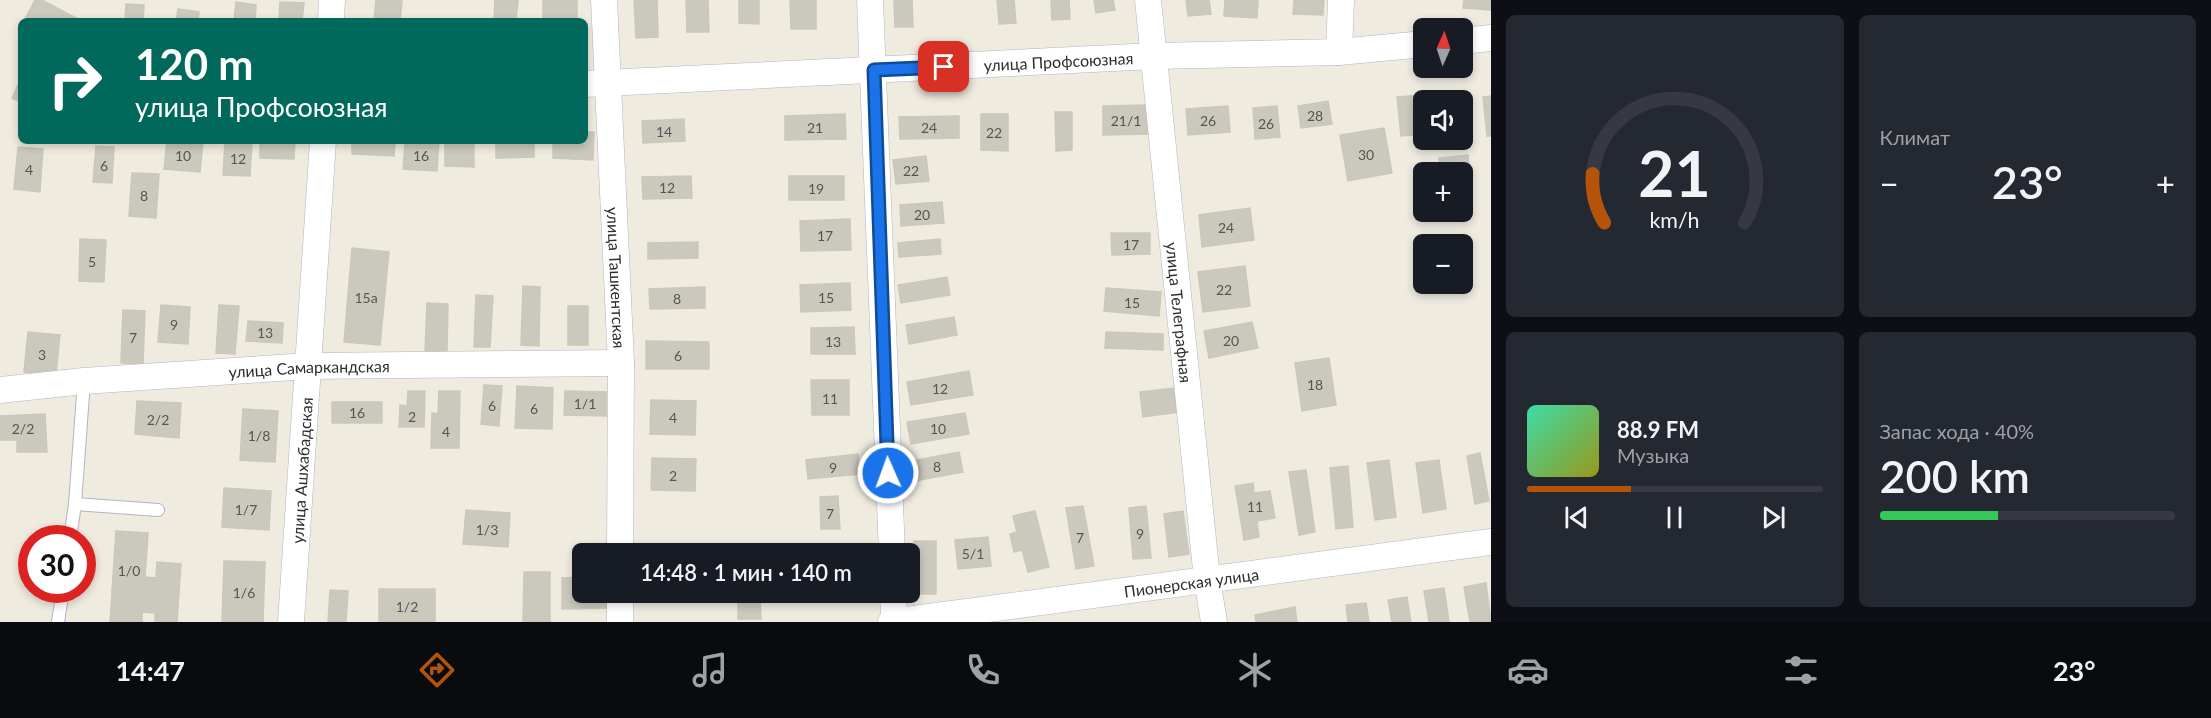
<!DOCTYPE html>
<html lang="ru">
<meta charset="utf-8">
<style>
:root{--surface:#171b24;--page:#242831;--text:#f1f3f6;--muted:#9ea1a6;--line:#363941;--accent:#b45309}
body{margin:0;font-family:Lato,sans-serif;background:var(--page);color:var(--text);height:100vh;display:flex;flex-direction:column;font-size:22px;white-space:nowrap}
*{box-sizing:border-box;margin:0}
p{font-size:20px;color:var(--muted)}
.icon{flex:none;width:33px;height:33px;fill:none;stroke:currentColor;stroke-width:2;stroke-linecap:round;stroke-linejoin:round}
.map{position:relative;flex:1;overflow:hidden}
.sheet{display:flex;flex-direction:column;gap:15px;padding:15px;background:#0d0f14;width:720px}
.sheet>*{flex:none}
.guide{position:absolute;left:18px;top:18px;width:570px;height:126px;border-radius:9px;box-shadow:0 3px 9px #0003;background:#00695c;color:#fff;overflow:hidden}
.needle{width:39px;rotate:3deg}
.tools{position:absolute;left:1413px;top:18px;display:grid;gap:12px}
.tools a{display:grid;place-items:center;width:60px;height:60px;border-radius:9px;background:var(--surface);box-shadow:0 3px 9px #0003;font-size:30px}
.speed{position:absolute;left:18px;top:525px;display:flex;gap:12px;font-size:30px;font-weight:700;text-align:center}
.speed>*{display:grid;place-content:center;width:78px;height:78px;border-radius:50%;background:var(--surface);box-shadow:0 3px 9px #0003;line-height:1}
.speed .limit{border:9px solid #d22;background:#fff;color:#111}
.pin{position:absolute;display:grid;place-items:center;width:51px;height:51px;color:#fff;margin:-26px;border-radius:12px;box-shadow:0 3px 9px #0006}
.me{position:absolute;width:66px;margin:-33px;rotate:358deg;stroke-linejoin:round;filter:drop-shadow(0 0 4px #0008)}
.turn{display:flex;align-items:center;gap:21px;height:126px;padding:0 18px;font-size:27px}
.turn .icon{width:78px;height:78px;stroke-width:2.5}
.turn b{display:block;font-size:42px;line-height:51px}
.big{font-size:45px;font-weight:600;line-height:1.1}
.sheet .card{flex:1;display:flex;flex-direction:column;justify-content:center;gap:9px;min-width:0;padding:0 21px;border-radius:9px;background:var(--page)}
.sheet .dial{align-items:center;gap:0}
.dial svg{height:156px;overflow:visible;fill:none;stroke:var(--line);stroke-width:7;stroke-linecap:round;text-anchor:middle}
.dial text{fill:var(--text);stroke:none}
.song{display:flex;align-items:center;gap:18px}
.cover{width:72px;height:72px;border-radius:9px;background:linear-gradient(135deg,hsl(160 70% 55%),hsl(60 70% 35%))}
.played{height:6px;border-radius:3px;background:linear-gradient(90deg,var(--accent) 35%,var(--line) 35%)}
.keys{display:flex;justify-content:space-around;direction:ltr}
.heat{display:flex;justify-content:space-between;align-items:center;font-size:33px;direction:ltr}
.charge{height:9px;border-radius:4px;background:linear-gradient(90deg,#34c759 40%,var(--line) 0)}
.sheet .tiles{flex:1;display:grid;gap:15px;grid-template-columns:repeat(2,1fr)}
.trip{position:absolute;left:572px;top:543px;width:348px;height:60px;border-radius:9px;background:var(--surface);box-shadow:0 3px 9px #0003;font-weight:600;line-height:60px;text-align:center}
.tabs{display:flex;height:96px;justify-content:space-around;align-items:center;background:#090b0e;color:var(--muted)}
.tabs .icon{width:42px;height:42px}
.tabs .current{color:var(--accent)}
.tabs b{font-size:27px;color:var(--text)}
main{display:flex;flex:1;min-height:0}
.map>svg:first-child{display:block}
.building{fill:#cbc9be;stroke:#ccc8b8;stroke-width:1.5}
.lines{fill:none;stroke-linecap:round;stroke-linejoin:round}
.lane-casing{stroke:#b3b4c2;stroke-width:14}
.street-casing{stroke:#b3b4c2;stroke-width:27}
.lane{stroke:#fff;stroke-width:12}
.street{stroke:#fff;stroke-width:26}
.route-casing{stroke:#114b97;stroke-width:15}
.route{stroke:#1a73e8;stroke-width:10}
.labels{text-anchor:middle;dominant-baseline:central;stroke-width:4.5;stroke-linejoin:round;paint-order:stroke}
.number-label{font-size:14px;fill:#555552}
.street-label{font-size:16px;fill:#2e2e2e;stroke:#fff}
</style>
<main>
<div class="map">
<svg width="1491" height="622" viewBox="0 0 1491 622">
<rect width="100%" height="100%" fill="#f0ebdf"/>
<path class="building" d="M 35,0 L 42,0 L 76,18 L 74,21 L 24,21 Z
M 376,0 L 402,1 L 400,21 L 374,21 Z
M 495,0 L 518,0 L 516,21 L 494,21 Z
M 543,0 L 577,1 L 577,21 L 543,21 Z
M 634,0 L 657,0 L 658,37 L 636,38 Z
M 686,0 L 708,0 L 709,32 L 687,32 Z
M 739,0 L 759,0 L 759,24 L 739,23 Z
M 790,0 L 816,0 L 816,29 L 791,29 Z
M 894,0 L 912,0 L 913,27 L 895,27 Z
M 997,0 L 1014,0 L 1016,23 L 999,24 Z
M 1051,0 L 1069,0 L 1070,19 L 1052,20 Z
M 1094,0 L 1113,0 L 1115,10 L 1096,13 Z
M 1186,0 L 1209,0 L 1211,14 L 1188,16 Z
M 1225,0 L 1258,0 L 1257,18 L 1224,16 Z
M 1294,0 L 1324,0 L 1323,15 L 1293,14 Z
M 1464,0 L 1491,0 L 1491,10 L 1463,8 Z
M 236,2 L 256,5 L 255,21 L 234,21 Z
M 280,2 L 304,3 L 302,21 L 279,21 Z
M 126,4 L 144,5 L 143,21 L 125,21 Z
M 178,9 L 199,12 L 198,21 L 176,21 Z
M 21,78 L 21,102 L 12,98 Z
M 1422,95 L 1424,134 L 1401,136 L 1397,97 Z
M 1491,96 L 1491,136 L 1487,136 L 1483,97 Z
M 1328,101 L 1332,124 L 1301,128 L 1298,106 Z
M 1148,105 L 1149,134 L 1103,135 L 1103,106 Z
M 1228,106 L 1230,132 L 1188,135 L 1186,109 Z
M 1277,106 L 1280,137 L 1255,139 L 1253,108 Z
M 1055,112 L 1072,112 L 1072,150 L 1056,151 Z
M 845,114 L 846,139 L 785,140 L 785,116 Z
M 981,114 L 1008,114 L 1008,151 L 981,150 Z
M 959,116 L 959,138 L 900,139 L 899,117 Z
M 684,119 L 685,141 L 643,143 L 642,121 Z
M 1384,128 L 1392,173 L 1348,181 L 1340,135 Z
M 585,132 L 594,132 L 593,160 L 553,158 L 553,141 L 585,141 Z
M 167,141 L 203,141 L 200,172 L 164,169 Z
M 225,141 L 252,141 L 250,176 L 223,175 Z
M 260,141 L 295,141 L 294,159 L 260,158 Z
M 352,141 L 395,141 L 394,156 L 352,154 Z
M 405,141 L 439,141 L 437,171 L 403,169 Z
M 445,141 L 474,141 L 474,167 L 445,166 Z
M 496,141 L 534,141 L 534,157 L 496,158 Z
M 96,146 L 114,147 L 112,183 L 93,182 Z
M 18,147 L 43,149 L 40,192 L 14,189 Z
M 1468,155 L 1472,199 L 1462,200 L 1462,172 L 1440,172 L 1439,158 Z
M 926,156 L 929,181 L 896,184 L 893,160 Z
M 132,173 L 159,174 L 156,218 L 129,216 Z
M 691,176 L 692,198 L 643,199 L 642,177 Z
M 789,176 L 844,176 L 844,200 L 789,200 Z
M 942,202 L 944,223 L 901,226 L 900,205 Z
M 1250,208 L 1254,240 L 1202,247 L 1199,215 Z
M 850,219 L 851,250 L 801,251 L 800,221 Z
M 1111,233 L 1150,233 L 1150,254 L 1112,255 Z
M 80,239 L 106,240 L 104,282 L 79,281 Z
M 940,239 L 941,254 L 899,257 L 898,243 Z
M 698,242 L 698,258 L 648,259 L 648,243 Z
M 352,248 L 389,252 L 380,345 L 344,342 Z
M 1245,266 L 1250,306 L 1203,312 L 1198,272 Z
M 947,277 L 950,295 L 901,303 L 898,285 Z
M 850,283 L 851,310 L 801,312 L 800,285 Z
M 523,286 L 540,287 L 539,346 L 521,345 Z
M 705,287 L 705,308 L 650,309 L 649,289 Z
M 1106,288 L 1161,292 L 1159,316 L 1104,311 Z
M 476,295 L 493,296 L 490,347 L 474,347 Z
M 427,303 L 448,304 L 447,352 L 425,352 Z
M 161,305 L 190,307 L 188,344 L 158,342 Z
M 219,305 L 239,306 L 235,354 L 216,353 Z
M 568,306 L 588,306 L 588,345 L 568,345 Z
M 123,310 L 145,311 L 143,364 L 121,363 Z
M 954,317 L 957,335 L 909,344 L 906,325 Z
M 248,321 L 283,323 L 282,343 L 246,341 Z
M 1252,322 L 1258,348 L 1209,358 L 1204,331 Z
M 854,327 L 855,354 L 811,354 L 811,328 Z
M 28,332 L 60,335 L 56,375 L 24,372 Z
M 1106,332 L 1163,334 L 1163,350 L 1105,348 Z
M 646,341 L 709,342 L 709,369 L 646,369 Z
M 1329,358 L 1336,405 L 1302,411 L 1295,363 Z
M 969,371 L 973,395 L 911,405 L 907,382 Z
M 811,380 L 849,380 L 849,415 L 812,415 Z
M 484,385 L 502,386 L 499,426 L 481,424 Z
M 517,386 L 553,388 L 552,429 L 515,428 Z
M 1175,388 L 1179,412 L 1143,417 L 1140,392 Z
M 408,391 L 425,391 L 424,427 L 399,427 L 400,405 L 407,406 Z
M 439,391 L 460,391 L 459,448 L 431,448 L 432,413 L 438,414 Z
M 565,391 L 606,392 L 606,416 L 564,415 Z
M 651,400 L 696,401 L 695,435 L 650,434 Z
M 137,401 L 181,403 L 179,438 L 135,434 Z
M 332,402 L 382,402 L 382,423 L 332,423 Z
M 243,409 L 278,411 L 275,462 L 240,460 Z
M 965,413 L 969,434 L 911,444 L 907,422 Z
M 45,414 L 47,452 L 17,452 L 17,440 L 0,440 L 0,416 Z
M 959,452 L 963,472 L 914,481 L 911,461 Z
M 1480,453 L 1489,501 L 1475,504 L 1467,456 Z
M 858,454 L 860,474 L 808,479 L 806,460 Z
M 652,458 L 696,459 L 695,491 L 651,490 Z
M 1389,460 L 1396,517 L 1375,520 L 1367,463 Z
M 1439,460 L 1446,509 L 1423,513 L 1416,463 Z
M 1348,466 L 1353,527 L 1336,529 L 1330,468 Z
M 1306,470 L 1315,532 L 1299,535 L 1289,472 Z
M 1253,483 L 1254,493 L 1270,491 L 1275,518 L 1257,521 L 1259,537 L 1244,540 L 1235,486 Z
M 224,488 L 271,491 L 269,530 L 222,527 Z
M 838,496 L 840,529 L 821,529 L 820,497 Z
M 1083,506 L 1094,566 L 1076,569 L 1066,508 Z
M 1146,506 L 1151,558 L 1133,559 L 1129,508 Z
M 466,510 L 510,513 L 508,547 L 463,544 Z
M 1035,511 L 1049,567 L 1028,572 L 1022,550 L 1014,552 L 1010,534 L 1017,532 L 1013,516 Z
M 1183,511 L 1189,554 L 1169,557 L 1164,514 Z
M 116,531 L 148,533 L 145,577 L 156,578 L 157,562 L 181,564 L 177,622 L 155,622 L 155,613 L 142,612 L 142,622 L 110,622 Z
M 988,537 L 991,566 L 958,569 L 955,540 Z
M 914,541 L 936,541 L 936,594 L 914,594 Z
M 828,546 L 851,546 L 851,554 L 828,554 Z
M 224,561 L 265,562 L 263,622 L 222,622 Z
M 524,572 L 550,572 L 550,622 L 523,622 Z
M 582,577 L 582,592 L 607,592 L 608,608 L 562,609 L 562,578 Z
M 1486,583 L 1491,622 L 1470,622 L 1464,587 Z
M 1444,588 L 1449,622 L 1429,622 L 1424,591 Z
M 379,589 L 435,589 L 435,622 L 379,622 Z
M 330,590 L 348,591 L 346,622 L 328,622 Z
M 658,592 L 688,592 L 688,600 L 658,599 Z
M 738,592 L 760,592 L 761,619 L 738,619 Z
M 1407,597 L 1411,622 L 1392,622 L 1388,600 Z
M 1366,603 L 1369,622 L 1348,622 L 1346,605 Z
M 1295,607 L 1297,622 L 1256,622 L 1255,615 Z"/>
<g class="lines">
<g class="lane-casing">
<path id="lane" d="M 75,504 L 158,510
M 70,538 L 75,504 L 84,381
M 58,622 L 63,590"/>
</g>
<g class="street-casing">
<g id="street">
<path id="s1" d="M 604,0 L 621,363 L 620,554"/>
<path d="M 870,0 L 892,554"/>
<path id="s2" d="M 1148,0 L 1207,579 L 1214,622"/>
<path d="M 331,21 L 332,0"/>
<path d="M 1462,41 L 1491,38"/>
<path d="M 1339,52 L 1341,0"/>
<path id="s3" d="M 585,84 L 1155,56 L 1339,52 L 1424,44"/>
<path id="s4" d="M 0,390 L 84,381 L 308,366 L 621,363"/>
<path d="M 893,592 L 894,622"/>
<path id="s5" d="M 291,622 L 323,141"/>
<path d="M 620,622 L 620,592"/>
<path id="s6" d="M 891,622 L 1491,542"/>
</g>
</g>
<use href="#lane" class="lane"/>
<use href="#street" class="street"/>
</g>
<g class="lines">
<g class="route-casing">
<path id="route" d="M 888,473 L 874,70 L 944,67"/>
</g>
<use href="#route" class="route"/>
</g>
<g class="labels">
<g class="number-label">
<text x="1315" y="115">28</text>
<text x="1126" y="120">21/1</text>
<text x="1208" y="120">26</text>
<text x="1266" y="123">26</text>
<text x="815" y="127">21</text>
<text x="929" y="127">24</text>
<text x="664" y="131">14</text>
<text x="994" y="132">22</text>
<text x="1366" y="154">30</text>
<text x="183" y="155">10</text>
<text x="421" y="155">16</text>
<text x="238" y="158">12</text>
<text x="104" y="165">6</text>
<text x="29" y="169">4</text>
<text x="911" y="170">22</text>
<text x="667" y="187">12</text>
<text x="816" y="188">19</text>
<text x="144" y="195">8</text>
<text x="922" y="214">20</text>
<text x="1226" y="227">24</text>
<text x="825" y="235">17</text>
<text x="1131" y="244">17</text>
<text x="92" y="261">5</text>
<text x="1224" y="289">22</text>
<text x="366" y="297">15а</text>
<text x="826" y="297">15</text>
<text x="677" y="298">8</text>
<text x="1132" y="302">15</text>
<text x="174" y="324">9</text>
<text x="265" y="332">13</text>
<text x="133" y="337">7</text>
<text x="1231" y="340">20</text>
<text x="833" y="341">13</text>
<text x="42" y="354">3</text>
<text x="678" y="355">6</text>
<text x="1315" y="384">18</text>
<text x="940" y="388">12</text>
<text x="830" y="398">11</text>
<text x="585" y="403">1/1</text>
<text x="492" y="405">6</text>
<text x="534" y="408">6</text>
<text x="357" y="412">16</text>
<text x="412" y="416">2</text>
<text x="673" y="417">4</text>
<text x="158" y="419">2/2</text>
<text x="23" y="428">2/2</text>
<text x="938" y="428">10</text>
<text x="446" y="431">4</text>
<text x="259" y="435">1/8</text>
<text x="937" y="466">8</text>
<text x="833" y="467">9</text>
<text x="673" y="475">2</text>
<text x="1255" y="506">11</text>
<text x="246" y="509">1/7</text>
<text x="830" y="513">7</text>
<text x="487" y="529">1/3</text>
<text x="1140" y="533">9</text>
<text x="1080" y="537">7</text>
<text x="973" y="553">5/1</text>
<text x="129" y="570">1/0</text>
<text x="244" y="592">1/6</text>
<text x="407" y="606">1/2</text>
</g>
<g class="street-label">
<text stroke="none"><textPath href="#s3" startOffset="474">улица Профсоюзная</textPath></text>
<text stroke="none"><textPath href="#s1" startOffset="278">улица Ташкентская</textPath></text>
<text stroke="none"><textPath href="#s2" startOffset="314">улица Телеграфная</textPath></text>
<text stroke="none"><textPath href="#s4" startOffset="310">улица Самаркандская</textPath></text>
<text stroke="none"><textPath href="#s5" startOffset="152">улица Ашхабадская</textPath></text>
<text stroke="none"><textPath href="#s6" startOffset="303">Пионерская улица</textPath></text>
</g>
</g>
</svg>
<div class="tools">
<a><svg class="needle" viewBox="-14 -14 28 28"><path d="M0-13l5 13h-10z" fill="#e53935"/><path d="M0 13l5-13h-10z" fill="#9ea1a6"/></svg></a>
<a><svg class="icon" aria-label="sound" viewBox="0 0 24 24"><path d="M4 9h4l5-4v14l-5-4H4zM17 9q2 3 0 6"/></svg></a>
<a>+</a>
<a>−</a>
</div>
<div class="speed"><div class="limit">30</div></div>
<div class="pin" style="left:944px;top:67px;background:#d93025"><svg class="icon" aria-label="arrive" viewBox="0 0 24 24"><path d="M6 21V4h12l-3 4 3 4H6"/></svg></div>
<svg class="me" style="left:888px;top:473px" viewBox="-20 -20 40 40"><circle r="17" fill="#1a73e8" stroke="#fff" stroke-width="3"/><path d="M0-11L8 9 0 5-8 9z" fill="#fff"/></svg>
<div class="trip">14:48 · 1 мин · 140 m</div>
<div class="guide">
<div class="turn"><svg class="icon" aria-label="right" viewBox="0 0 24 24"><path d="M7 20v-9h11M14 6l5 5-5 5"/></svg><div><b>120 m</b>улица Профсоюзная</div></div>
</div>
</div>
<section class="sheet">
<div class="tiles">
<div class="card dial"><svg viewBox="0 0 100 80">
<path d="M14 69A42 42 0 1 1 86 69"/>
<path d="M14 69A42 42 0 0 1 8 44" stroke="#b45309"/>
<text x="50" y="56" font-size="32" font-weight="700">21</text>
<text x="50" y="72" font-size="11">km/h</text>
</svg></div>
<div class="card"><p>Климат</p>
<div class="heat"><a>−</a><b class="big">23°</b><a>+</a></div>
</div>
<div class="card">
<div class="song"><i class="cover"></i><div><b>88.9 FM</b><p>Музыка</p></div></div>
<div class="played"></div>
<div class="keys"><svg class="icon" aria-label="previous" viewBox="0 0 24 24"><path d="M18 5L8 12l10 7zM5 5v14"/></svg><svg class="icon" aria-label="pause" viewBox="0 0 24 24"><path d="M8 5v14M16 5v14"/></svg><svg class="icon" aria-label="next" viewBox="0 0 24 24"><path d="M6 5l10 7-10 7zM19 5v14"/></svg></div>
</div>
<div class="card"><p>Запас хода · 40%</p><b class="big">200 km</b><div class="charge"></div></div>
</div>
</section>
</main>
<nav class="tabs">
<b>14:47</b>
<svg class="icon current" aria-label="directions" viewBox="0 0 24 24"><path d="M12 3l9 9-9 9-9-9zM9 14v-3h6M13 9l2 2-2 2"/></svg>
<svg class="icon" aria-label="music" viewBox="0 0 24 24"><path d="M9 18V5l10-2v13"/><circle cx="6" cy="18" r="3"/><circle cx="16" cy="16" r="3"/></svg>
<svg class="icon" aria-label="phone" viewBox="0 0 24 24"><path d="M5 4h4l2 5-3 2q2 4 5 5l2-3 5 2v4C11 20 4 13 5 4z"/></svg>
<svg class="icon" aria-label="climate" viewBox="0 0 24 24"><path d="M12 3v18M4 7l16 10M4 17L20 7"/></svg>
<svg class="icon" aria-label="car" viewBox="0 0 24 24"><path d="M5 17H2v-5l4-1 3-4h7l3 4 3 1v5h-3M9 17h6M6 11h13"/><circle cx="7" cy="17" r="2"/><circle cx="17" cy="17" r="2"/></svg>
<svg class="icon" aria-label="filters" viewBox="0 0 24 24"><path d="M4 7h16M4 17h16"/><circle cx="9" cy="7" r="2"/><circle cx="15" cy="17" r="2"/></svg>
<b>23°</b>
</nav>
